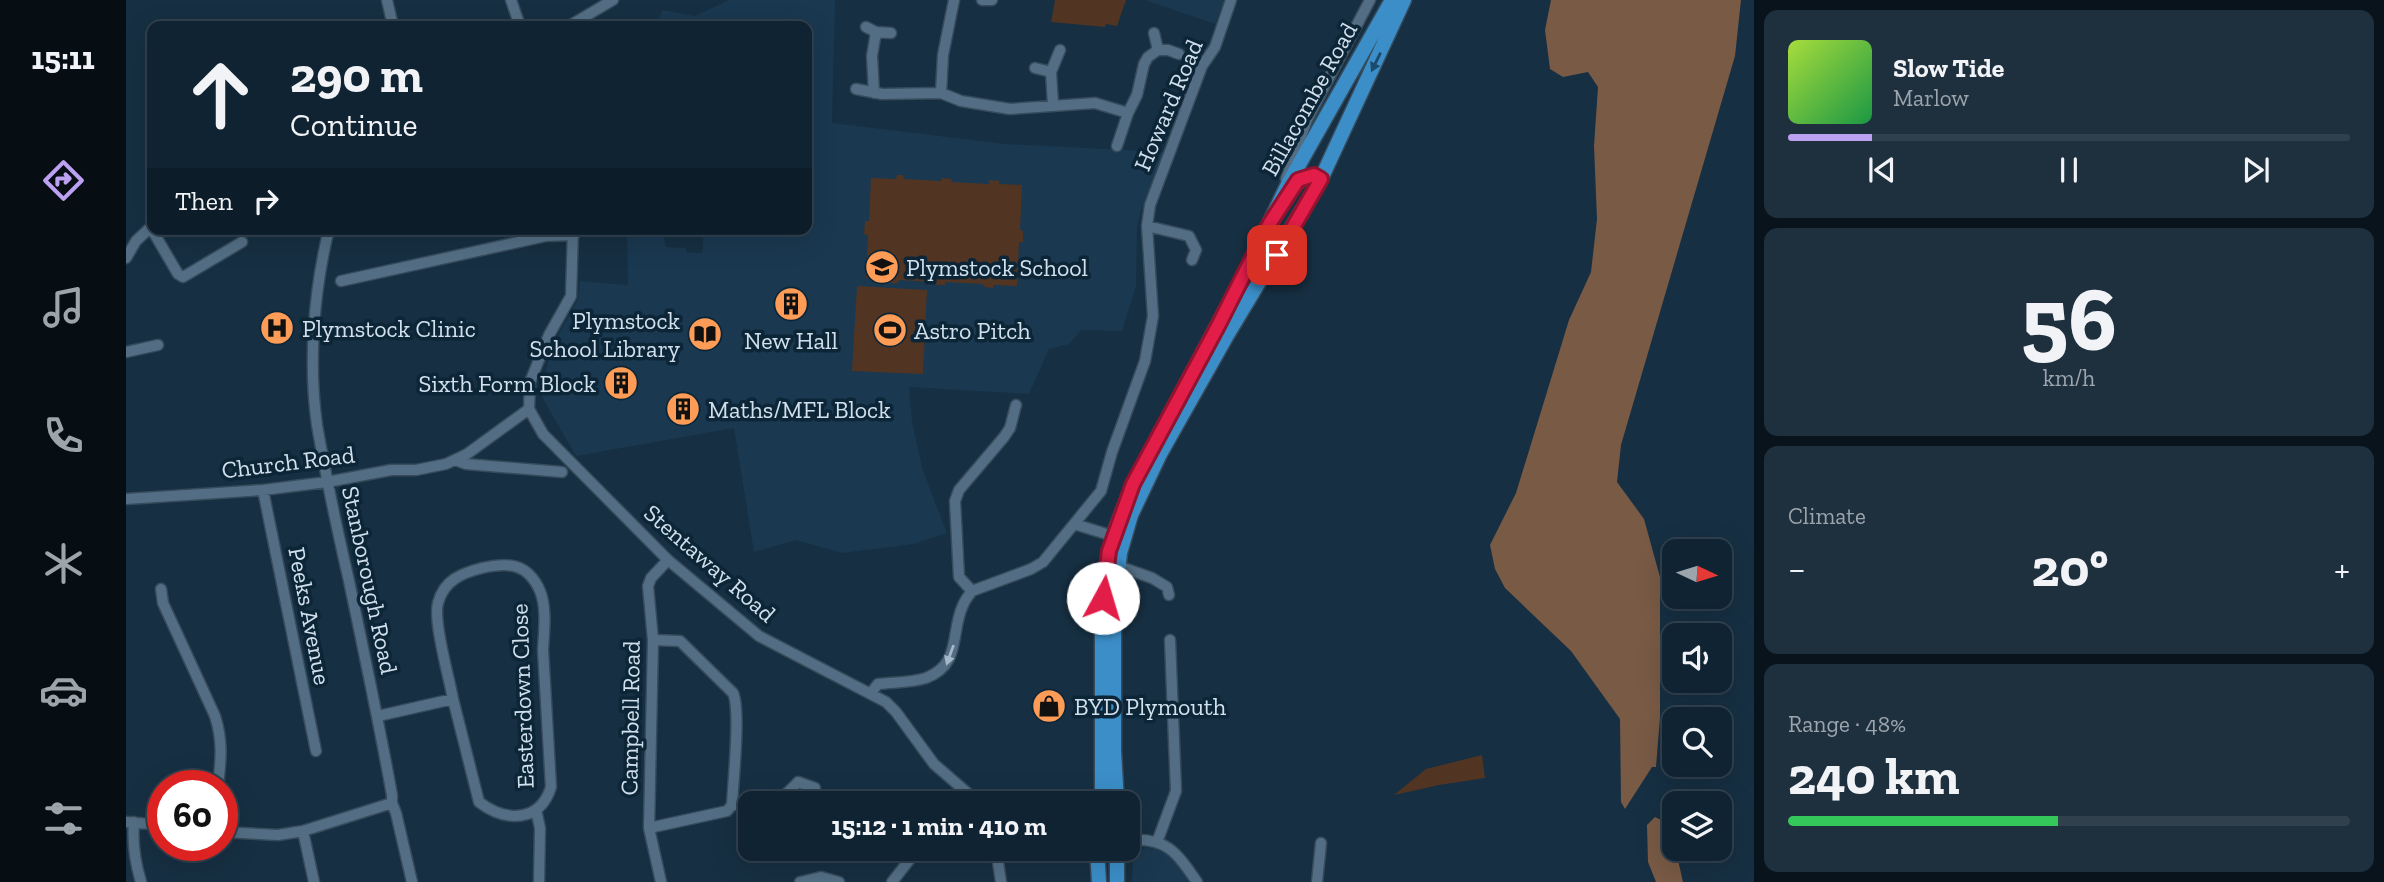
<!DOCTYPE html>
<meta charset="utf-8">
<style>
:root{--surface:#102332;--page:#1e2f3e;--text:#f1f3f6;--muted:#9ca4ac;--line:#30404d;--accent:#bca0f2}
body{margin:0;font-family:"Zilla Slab",serif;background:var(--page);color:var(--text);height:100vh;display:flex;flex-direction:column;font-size:26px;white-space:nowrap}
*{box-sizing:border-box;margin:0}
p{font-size:23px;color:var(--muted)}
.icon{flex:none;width:38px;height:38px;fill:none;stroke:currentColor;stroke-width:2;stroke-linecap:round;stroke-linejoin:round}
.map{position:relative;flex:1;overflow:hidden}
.side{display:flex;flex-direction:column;gap:10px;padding:10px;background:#09131c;width:630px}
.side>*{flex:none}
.hud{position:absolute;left:21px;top:21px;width:665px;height:214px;border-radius:14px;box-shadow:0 7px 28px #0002,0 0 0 2px var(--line);background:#102332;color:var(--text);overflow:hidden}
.needle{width:46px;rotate:94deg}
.fabs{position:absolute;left:1536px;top:539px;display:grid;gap:14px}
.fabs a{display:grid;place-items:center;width:70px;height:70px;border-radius:14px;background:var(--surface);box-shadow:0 7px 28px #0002,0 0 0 2px var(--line);font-size:35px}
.speed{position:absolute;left:21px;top:770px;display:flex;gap:14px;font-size:35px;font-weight:700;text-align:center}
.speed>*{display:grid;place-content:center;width:91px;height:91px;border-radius:50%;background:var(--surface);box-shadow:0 7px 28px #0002,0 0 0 2px var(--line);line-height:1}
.speed .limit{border:10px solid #d22;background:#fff;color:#111}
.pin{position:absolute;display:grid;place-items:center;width:60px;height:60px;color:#fff;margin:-30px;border-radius:14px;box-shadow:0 4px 10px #0006}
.me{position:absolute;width:77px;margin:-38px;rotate:6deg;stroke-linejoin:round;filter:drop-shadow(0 0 5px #0008)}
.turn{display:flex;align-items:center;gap:24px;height:147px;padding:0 28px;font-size:32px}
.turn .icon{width:91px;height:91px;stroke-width:2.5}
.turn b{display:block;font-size:49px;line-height:60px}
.then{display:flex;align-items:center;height:66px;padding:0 28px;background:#0003;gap:14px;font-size:26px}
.big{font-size:52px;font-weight:700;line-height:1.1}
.side .widget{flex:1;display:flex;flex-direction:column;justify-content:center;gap:10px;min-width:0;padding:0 24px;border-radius:14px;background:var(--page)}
.side .dial{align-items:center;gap:0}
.dial b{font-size:91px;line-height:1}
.song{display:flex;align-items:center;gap:21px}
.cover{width:84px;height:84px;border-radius:10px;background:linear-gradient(135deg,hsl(80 70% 55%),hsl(140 70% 35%))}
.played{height:7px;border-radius:4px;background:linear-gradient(90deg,var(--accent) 15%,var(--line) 15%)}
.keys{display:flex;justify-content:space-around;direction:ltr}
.heat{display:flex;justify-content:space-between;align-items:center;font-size:38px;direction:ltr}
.charge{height:10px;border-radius:5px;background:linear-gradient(90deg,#34c759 48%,var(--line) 0)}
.trip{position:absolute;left:612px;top:791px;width:402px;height:70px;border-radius:14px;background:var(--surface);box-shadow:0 7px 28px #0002,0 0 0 2px var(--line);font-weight:700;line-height:70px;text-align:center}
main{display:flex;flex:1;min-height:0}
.menu{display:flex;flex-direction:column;width:126px;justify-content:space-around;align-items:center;background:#060e14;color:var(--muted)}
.menu .icon{width:49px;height:49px}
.menu .on{color:var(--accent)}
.menu b{font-size:32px;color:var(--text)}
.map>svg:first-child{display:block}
.built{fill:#1a3850}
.green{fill:#513522}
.forest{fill:#785a45}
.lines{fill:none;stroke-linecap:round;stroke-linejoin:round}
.minor-casing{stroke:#364b5b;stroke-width:13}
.major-casing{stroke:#364b5b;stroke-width:17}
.minor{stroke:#536e84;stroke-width:10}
.major{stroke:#3b8ec8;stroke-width:14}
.oneway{fill:#1c4a6a}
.oneway2{fill:#a5b8c8}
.route-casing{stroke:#92132f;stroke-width:18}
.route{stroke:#e11d48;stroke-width:12}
.labels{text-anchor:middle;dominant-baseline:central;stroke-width:7;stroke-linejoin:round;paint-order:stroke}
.street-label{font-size:24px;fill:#d1e0ed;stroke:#0c2537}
.poi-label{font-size:24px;fill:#d1e0ed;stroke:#0c2537;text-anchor:start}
</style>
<main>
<nav class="menu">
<b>15:11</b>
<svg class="icon on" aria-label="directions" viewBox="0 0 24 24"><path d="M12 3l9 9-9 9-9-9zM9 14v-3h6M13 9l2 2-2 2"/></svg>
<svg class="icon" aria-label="music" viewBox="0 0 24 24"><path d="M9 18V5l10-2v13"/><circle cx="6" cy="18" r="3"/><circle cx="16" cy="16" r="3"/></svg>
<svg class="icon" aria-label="phone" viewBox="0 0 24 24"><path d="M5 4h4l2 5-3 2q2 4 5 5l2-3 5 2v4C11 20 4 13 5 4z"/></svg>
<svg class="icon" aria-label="climate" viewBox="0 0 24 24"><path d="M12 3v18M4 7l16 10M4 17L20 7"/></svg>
<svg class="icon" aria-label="car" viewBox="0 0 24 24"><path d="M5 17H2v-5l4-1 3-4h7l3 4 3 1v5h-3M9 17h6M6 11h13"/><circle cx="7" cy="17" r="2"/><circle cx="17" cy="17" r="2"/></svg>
<svg class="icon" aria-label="filters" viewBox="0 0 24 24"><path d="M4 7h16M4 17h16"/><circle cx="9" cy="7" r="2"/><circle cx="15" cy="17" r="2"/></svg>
</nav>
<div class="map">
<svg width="1628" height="882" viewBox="0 0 1628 882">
<rect width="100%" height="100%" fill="#162f42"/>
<path class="built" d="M 603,0 L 709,0 L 706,123 L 879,144 L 1038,152 L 1014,213 L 1011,228 L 1010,286 L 996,331 L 955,330 L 943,344 L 923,349 L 903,394 L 783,387 L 786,422 L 797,471 L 821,533 L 787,544 L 716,553 L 670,540 L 628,552 L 608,428 L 450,456 L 417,399 L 417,387 L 422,360 L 428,343 L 452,299 L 454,281 L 502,285 L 501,229 L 536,229 L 540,247 L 560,248 L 560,252 L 576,253 L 578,229 L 681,229 L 681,26 L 531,26 L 536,10 L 569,16 Z
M 1019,0 L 1099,0 L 1089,24 Z
M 1019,847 L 1039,852 L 1048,859 L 1063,882 L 1006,882 L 1007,861 Z"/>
<path class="green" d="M 929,0 L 1000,0 L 991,26 L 980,24 L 979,27 L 925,22 Z
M 771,175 L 777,175 L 778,179 L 816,181 L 816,178 L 825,179 L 826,182 L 863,184 L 863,180 L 873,181 L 873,184 L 896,185 L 894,230 L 897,231 L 897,242 L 893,242 L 891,286 L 867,285 L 867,288 L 858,287 L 857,284 L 820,282 L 819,285 L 810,285 L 810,282 L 773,280 L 772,283 L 764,283 L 763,279 L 740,278 L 742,235 L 738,234 L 739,221 L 743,221 L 745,178 L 770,179 Z
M 731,286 L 801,290 L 797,374 L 726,371 Z
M 1356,755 L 1359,778 L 1313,785 L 1268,795 L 1300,769 Z"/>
<path class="forest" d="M 1425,0 L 1615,0 L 1609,56 L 1495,445 L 1491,482 L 1518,519 L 1534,577 L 1534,717 L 1530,767 L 1526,767 L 1499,809 L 1495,802 L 1494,719 L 1445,651 L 1379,588 L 1369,569 L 1364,545 L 1390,493 L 1443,320 L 1465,272 L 1471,219 L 1468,146 L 1472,87 L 1462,72 L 1437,77 L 1424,69 L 1419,30 Z
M 1529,817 L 1539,822 L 1548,842 L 1557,882 L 1530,882 L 1522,862 L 1521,825 Z"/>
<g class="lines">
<g class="minor-casing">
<path id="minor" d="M 261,0 L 267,26
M 385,0 L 394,26
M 856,0 L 866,0
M 443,26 L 487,0
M 740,27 L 750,32 L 765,33
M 1028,33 L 1032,50
M 909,68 L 925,72
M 730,89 L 756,94 L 815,93 L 835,101 L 884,109 L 969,103 L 1002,113
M 748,93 L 746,56 L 750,32
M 815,93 L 817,55 L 828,0
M 927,105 L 925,72 L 934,50
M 991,146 L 1002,113 L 1011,95 L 1018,64 L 1022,57 L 1032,50 L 1042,50 L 1053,54
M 1160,179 L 1181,120 L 1244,0
M 1021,226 L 1063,236 L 1070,250 L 1066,260
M 25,228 L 52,274 L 57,277 L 116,242
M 203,229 C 188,290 182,362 191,425 C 200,477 211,529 223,581 C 238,652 253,723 266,795 L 266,803 L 270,813 L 286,882
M 447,229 L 445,296 L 423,335 L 404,382 L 403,409 L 417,434 L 542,560 L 633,636 L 760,702 L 770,712 L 808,764 L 853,803
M 0,258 L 10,241 L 26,226
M 215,281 L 420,236 L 448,235
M 0,352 L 32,345
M 329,460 L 340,464 L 436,472
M 137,490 L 190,751
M 0,499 L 137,490 L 201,482 L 265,470 L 290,470 L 320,464 L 341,454 L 403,409
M 948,524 L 987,536
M 992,566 L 1026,578 L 1041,587 L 1043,595
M 35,589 L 37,603 L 89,716 C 97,741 95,760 92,786
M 846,591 L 905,569 L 917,562 L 975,491 L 986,452 L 1019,361 L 1027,316 L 1021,226 L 1024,205 L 1076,66 L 1089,47 L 1105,0
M 846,591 L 833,577 L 829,501 L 833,490 L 878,437 L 884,428 L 890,405
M 527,640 L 554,641 L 607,693 C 615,710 607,782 606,805
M 745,693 L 752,684 C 768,682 784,683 800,678 C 836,664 824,633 837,605 C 839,600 843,595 846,591
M 252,716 L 327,699 C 323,677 307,621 312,603 C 318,580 336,573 356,568 C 382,562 402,563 414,591 C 421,608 418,632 417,650 L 425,787 C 414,823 379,822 353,802 L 327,699
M 638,803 C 652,802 662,793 672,782 L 689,788
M 827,803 L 837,791
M 410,810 L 414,828 L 413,882
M 0,822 L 37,825
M 8,822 C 6,844 9,862 15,882
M 523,828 L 601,811 L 606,805 L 625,805
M 177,831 L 188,882
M 96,832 L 152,835 L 177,831 L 266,803
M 1003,840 C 1041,837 1051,853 1071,882
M 1031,842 L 1050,791 L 1044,640
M 870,849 L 875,882
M 535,882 L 523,828 L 527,640 L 522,586 L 525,578 L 542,560
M 674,882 L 695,877 L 713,882
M 766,882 L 792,849
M 1191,882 L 1195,843"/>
</g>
<g class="major-casing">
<path id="major" d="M 1164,192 C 1172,180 1180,171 1195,179
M 976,803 L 976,617 L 979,579 L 987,536 L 1007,484 L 1122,268 L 1162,184 L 1266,0
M 991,803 L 988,751 L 988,609 L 994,553 L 1005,515 L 1034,454 L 1100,337 L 1195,179 L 1278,0
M 971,849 L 973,882
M 971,849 C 980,856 988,857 997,849
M 991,882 L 991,854"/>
</g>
<use href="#minor" class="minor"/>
<use href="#major" class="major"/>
</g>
<defs><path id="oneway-solid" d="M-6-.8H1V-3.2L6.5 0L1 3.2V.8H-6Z" transform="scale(1.75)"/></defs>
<use class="oneway" href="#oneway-solid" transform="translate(1250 62) rotate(116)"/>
<use class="oneway2" href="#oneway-solid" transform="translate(824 655) rotate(110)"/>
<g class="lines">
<g class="route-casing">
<path id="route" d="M 977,598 L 983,551 L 1007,484 L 1092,326 L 1144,223 L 1172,180 L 1188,175 L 1195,179 L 1151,255"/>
</g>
<use href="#route" class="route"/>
</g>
<defs>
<g id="school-disc" transform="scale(1.75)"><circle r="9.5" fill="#fd9c56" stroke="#0c2537"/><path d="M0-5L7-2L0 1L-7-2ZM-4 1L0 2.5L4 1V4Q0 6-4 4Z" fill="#111"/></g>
<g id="building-disc" transform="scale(1.75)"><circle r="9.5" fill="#fd9c56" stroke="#0c2537"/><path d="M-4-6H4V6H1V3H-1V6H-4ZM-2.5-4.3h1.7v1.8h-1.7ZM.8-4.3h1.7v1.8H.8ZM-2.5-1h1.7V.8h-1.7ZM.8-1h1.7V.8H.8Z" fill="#111"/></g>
<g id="hospital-disc" transform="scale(1.75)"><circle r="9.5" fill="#fd9c56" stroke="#0c2537"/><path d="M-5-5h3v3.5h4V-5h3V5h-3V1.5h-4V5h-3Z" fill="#111"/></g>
<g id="stadium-disc" transform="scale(1.75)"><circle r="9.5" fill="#fd9c56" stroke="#0c2537"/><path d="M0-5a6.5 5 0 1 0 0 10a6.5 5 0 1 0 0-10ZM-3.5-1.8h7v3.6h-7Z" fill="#111"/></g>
<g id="library-disc" transform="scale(1.75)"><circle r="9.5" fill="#fd9c56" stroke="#0c2537"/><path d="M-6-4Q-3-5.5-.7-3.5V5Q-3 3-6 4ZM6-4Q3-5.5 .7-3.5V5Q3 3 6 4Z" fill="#111"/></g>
<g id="shop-disc" transform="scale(1.75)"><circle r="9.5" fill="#fd9c56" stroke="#0c2537"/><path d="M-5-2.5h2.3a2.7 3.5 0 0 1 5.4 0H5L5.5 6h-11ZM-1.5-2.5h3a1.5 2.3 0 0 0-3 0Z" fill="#111"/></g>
</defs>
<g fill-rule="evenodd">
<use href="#school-disc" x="756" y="267"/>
<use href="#building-disc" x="665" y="304"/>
<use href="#hospital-disc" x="151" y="328"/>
<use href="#stadium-disc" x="764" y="330"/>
<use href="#library-disc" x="579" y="334"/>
<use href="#building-disc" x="495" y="383"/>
<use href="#building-disc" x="557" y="409"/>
<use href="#shop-disc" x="923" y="706"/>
</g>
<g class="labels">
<g class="street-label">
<text transform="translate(1183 99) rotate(-61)">Billacombe Road</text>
<text transform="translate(1042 105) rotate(-67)">Howard Road</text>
<text transform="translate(162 462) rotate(-7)">Church Road</text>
<text transform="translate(584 563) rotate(41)">Stentaway Road</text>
<text transform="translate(244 580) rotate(78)">Stanborough Road</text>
<text transform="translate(184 616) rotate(79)">Peeks Avenue</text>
<text transform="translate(396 696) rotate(-92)">Easterdown Close</text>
<text transform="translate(504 718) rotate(-89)">Campbell Road</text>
</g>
<g class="poi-label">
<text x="780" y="267">Plymstock School</text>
<text x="554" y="320" text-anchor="end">Plymstock<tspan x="554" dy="28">School Library</tspan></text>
<text x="176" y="328">Plymstock Clinic</text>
<text x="788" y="330">Astro Pitch</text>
<text x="665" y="340" text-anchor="middle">New Hall</text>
<text x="470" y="383" text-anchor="end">Sixth Form Block</text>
<text x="582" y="409">Maths/MFL Block</text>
<text x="948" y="706">BYD Plymouth</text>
</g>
</g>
</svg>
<div class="fabs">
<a><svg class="needle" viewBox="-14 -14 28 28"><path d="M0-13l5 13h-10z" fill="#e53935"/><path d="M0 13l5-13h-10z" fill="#9ca4ac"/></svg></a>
<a><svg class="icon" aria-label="sound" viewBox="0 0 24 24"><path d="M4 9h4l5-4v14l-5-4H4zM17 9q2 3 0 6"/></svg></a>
<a><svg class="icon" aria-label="search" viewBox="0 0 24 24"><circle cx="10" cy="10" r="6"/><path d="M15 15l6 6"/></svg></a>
<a><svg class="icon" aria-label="layers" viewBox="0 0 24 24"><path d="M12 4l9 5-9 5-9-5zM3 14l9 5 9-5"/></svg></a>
</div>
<div class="speed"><div class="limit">60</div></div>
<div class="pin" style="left:1151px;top:255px;background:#d93025"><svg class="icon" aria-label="arrive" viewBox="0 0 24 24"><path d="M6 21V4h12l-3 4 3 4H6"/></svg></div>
<svg class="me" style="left:977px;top:598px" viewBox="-20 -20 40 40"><circle r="19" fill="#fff"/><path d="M0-13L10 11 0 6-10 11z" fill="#e11d48"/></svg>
<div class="trip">15:12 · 1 min · 410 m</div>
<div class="hud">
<div class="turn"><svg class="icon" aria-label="ahead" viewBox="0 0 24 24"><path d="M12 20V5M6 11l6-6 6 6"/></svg><div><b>290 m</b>Continue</div></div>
<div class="then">Then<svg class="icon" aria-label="right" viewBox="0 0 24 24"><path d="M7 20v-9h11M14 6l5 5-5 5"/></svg></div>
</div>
</div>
<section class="side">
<div class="widget">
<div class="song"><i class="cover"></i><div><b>Slow Tide</b><p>Marlow</p></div></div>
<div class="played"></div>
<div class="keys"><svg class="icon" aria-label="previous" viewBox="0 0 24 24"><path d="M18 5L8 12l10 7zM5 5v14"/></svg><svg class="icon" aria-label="pause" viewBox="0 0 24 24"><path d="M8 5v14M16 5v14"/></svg><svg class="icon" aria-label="next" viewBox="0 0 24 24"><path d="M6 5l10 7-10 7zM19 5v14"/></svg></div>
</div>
<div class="widget dial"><b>56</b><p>km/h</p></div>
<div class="widget"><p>Climate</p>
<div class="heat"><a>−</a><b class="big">20°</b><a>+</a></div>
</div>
<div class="widget"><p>Range · 48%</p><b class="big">240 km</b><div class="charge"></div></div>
</section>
</main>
